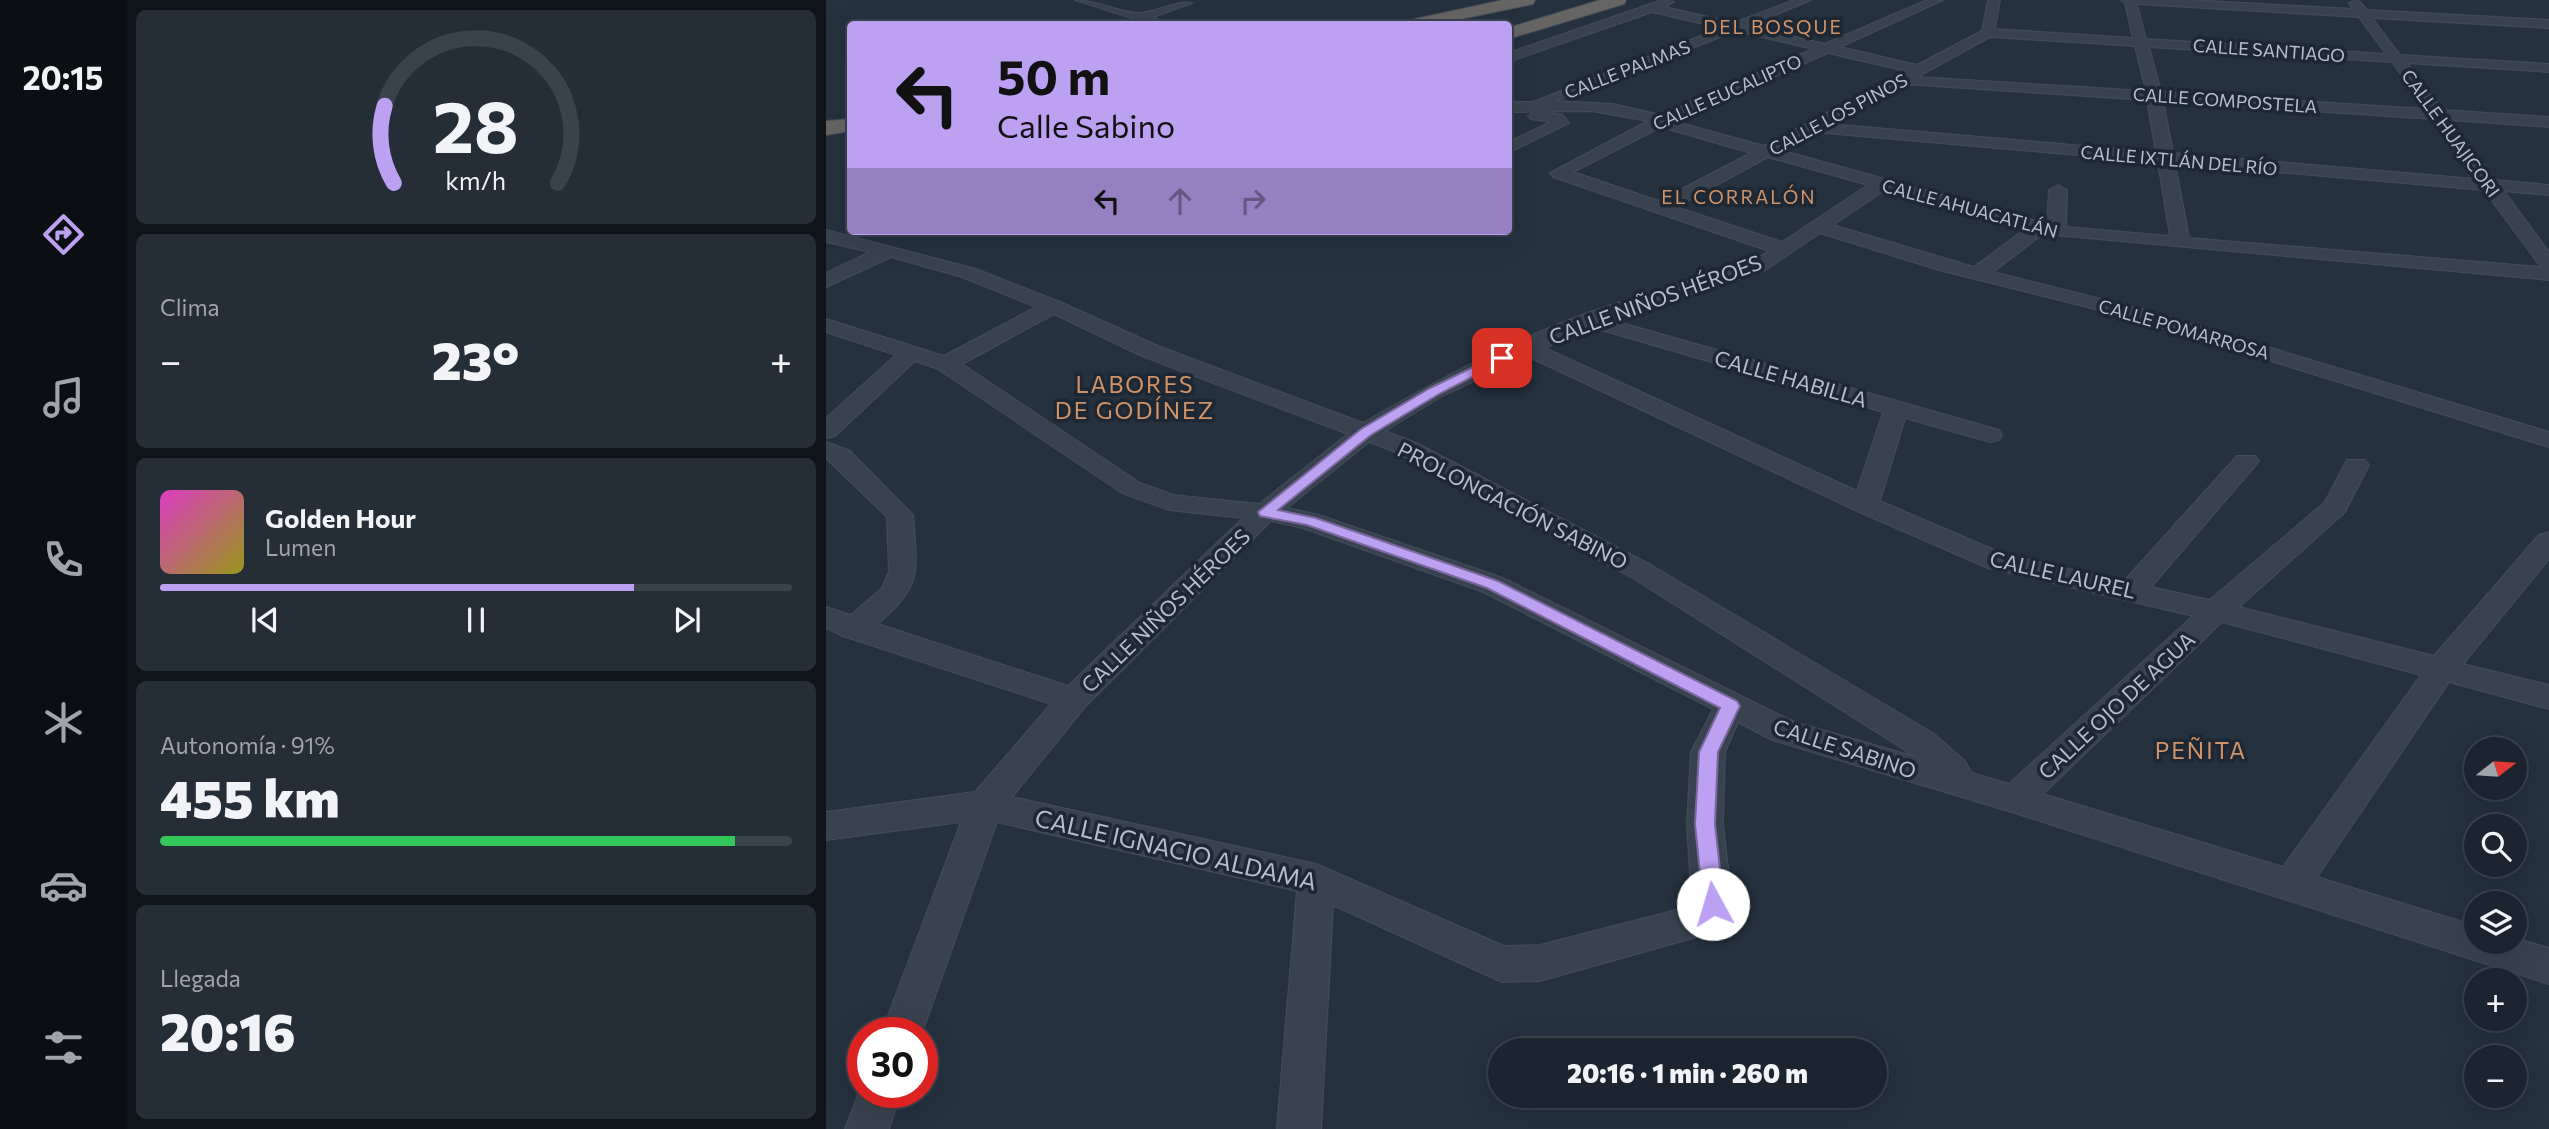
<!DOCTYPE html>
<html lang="es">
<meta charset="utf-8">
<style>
:root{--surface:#1c252f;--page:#252d37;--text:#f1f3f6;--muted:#a0a5aa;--line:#3a424b;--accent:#bca0f2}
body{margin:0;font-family:Commissioner,sans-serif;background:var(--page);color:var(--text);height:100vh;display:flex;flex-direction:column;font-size:26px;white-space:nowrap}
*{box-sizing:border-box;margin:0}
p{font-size:23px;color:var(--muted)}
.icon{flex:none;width:38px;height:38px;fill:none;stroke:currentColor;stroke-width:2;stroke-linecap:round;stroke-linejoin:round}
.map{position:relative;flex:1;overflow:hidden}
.side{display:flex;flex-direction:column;gap:10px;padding:10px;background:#0f141a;width:700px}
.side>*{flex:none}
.hud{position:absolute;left:21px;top:21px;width:665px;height:214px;border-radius:7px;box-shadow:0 7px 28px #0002,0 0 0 2px var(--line);background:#bca0f2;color:#111;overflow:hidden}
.needle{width:46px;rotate:73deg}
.buttons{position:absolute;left:1638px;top:737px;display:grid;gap:14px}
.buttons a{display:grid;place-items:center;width:63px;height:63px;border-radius:50%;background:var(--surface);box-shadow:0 7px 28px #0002,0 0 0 2px var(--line);font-size:35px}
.speed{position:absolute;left:21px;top:1017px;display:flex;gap:14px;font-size:35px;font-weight:700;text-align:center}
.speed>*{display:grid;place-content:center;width:91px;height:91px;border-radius:50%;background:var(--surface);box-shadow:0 7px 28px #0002,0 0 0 2px var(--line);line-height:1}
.speed .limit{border:10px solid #d22;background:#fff;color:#111}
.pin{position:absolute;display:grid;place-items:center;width:60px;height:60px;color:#fff;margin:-30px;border-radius:14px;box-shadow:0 4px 10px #0006}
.me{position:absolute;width:77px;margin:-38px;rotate:354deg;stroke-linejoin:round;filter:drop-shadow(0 0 5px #0008)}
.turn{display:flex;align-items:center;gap:24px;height:147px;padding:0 35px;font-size:32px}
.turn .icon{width:91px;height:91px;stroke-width:2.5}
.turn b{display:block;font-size:49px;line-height:60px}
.lanes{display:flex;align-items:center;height:66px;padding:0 35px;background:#0003;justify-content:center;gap:35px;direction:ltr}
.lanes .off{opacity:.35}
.big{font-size:52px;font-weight:800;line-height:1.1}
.side .card{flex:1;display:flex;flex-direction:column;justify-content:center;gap:10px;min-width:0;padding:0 24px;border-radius:10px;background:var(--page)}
.side .dial{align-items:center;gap:0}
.dial svg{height:182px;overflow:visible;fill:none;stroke:var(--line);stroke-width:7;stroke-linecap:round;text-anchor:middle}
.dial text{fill:var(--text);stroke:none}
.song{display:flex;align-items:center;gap:21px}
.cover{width:84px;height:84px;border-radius:10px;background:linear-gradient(135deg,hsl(310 70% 55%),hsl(60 70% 35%))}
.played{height:7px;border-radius:4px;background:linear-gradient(90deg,var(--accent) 75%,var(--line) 75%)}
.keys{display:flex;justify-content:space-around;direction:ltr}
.heat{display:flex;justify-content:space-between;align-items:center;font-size:38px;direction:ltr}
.charge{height:10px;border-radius:5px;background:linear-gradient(90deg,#34c759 91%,var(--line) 0)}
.trip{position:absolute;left:662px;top:1038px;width:399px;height:70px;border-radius:35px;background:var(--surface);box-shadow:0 7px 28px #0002,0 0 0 2px var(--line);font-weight:800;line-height:70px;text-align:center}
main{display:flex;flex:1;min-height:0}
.tabs{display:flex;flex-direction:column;width:126px;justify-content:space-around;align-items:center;background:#0b0f13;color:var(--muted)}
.tabs .icon{width:49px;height:49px}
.tabs .active{color:var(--accent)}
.tabs b{font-size:32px;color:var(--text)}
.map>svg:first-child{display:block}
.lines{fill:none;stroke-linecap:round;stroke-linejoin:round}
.minor-casing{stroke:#434c58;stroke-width:2}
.trunk-casing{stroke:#444e59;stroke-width:2}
.minor{fill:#39434f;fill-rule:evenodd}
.trunk{fill:#666563;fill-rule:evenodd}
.route{fill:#bca0f2;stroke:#7a689d;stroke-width:2}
.labels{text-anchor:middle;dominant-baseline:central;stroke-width:7;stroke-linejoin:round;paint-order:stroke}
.far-street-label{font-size:18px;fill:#b6bec9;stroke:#1e2834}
.far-neighbourhood-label{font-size:19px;letter-spacing:2px;fill:#d29368;stroke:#1e2834}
.street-label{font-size:21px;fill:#b6bec9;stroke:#1e2834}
.neighbourhood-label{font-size:23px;letter-spacing:2px;fill:#d29368;stroke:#1e2834}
.near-street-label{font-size:24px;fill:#b6bec9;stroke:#1e2834}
</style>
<main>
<nav class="tabs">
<b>20:15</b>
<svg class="icon active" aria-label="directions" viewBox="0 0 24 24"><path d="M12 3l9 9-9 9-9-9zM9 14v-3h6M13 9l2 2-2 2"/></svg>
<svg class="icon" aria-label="music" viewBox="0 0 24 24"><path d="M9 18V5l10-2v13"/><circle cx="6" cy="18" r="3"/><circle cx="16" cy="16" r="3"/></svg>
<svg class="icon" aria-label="phone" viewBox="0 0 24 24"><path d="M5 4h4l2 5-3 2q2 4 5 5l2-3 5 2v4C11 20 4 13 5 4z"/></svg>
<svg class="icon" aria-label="climate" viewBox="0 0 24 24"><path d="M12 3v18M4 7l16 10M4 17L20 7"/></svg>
<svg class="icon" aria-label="car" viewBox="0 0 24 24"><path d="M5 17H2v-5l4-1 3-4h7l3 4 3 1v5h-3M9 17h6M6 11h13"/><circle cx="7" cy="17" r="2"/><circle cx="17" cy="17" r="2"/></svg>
<svg class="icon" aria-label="filters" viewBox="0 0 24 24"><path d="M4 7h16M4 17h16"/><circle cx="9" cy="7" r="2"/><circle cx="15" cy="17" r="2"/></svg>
</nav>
<section class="side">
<div class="card dial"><svg viewBox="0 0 100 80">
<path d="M14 69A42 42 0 1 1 86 69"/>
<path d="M14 69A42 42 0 0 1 10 35" stroke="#bca0f2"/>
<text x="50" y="56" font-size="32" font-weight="700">28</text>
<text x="50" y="72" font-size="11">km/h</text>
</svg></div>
<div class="card"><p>Clima</p>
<div class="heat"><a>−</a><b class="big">23°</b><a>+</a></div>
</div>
<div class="card">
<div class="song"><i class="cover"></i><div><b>Golden Hour</b><p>Lumen</p></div></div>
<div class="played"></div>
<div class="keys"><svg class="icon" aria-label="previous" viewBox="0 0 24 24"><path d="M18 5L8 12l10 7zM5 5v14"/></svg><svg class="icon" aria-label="pause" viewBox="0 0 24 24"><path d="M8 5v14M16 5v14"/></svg><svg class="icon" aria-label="next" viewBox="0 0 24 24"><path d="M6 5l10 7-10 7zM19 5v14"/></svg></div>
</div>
<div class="card"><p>Autonomía · 91%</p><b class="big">455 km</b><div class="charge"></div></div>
<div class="card"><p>Llegada</p><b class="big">20:16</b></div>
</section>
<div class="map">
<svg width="1723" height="1129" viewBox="0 0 1723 1129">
<rect width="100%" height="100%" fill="#25313f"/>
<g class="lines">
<g class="minor-casing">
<path id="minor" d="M 249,0 C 272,0 296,14 314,13 C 329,12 353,0 366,3 L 327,17 L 343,24 L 325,24 Z
M 836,0 L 848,2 L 839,7 L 908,23 L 968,0 L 985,0 L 922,26 L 999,44 L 1101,0 L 1117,0 L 1014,47 L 1091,65 L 1156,31 L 1162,0 L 1174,0 L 1169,29 L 1307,38 L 1299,3 L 1294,0 L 1365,0 L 1527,9 L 1523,3 L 1532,0 L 1541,10 L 1723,20 L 1723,28 L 1546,18 L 1574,55 L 1723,64 L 1723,72 L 1581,63 L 1616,110 L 1723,117 L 1723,127 L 1624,120 L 1669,180 L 1723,185 L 1723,195 L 1678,191 L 1723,252 L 1723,280 L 1217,234 L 1167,272 L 1323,311 L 1723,432 L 1723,447 L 1309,319 L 1113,270 L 994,233 L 938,271 L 785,320 L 1173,430 L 1176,435 L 1173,440 L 1164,442 L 1079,418 L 1054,501 L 1180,555 L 1298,581 L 1411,456 L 1429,456 L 1433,461 L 1429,466 L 1325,587 L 1384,600 L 1499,502 L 1521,460 L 1539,460 L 1543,465 L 1519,512 L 1413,607 L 1608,656 L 1713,535 L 1723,532 L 1723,559 L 1637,664 L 1723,685 L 1723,709 L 1623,682 L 1491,877 L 1650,926 L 1650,942 L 1689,942 L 1689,938 L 1723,948 L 1723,984 L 1189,813 L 946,740 L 912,722 L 899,752 L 897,824 L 906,904 L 892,931 L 714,981 L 676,982 L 507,905 L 495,1129 L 451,1129 L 471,891 L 171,822 L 96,1033 L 56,1032 L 135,822 L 0,840 L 0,812 L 149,792 L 225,704 L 17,636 L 0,628 L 0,607 L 25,615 L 56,588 L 63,572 L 61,517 L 0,458 L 0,442 L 24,451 L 87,515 C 91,573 98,583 52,624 L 242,686 L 417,518 L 343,510 L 296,493 L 112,369 L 89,361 L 9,436 L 0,438 L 0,418 L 70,355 L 0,332 L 0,319 L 118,356 L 210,307 L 136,277 L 65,257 L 0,287 L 0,273 L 44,252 L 0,242 L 0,230 L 150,269 L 234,302 L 332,346 L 537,423 C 607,382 681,343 756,315 C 811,295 868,280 924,263 L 943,251 L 727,177 L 724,173 L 822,121 L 766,111 L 682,112 L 682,102 L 707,102 L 895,28 L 826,12 L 682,62 L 682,53 ZM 1311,4 L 1533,17 L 1560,54 L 1320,39 ZM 910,31 L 987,49 L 835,115 L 787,104 L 729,101 ZM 1164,37 L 1309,46 L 1320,91 L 1091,77 ZM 1323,47 L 1566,62 L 1600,109 L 1335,92 ZM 1002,53 L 1080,71 L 938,146 L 847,121 ZM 1076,84 L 1321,100 L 1330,152 L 1003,124 ZM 1337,101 L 1607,119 L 1650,179 L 1347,153 ZM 835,127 L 925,153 L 833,201 L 747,172 ZM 988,132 L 1332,162 L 1344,236 L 1240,227 L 1241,190 L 1232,185 L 1223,190 L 1221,224 L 954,150 ZM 942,157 L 1042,185 L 956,242 L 850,207 ZM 1349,163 L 1658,190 L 1715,267 L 1363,238 ZM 1059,190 L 1199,229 L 1148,267 L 1007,225 ZM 228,314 L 316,356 L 522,434 L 433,504 L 347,495 L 314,483 L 136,364 ZM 765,327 L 1057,412 L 1031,491 L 719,348 ZM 701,356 L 1031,511 L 1162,568 L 1367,616 L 1183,784 L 1146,773 L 1138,760 L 1108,734 L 825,565 L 590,443 L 559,431 L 616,396 ZM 543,442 L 572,453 L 805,577 L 1090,757 L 968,722 L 677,578 L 493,515 L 461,508 ZM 445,521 L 477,528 L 657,592 L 887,709 L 865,752 L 861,824 L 866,906 L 714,945 L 678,946 L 490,864 L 186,797 L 258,708 ZM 1396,622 L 1595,675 L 1457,867 L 1217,794 Z
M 710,111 L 737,115 L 743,123 L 682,153 L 682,142 L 725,122 L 705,119 L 702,116 Z
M 37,1082 L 37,1092 L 75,1092 L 63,1129 L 19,1129 Z"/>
</g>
<g class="trunk-casing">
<path id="trunk" d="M 677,0 L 709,0 L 707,4 L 611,24 L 580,24 L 589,19 Z
M 774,0 L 800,0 L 798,4 L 682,39 L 682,28 Z
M 24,119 L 24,131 L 0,135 L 0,121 Z"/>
</g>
<use href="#minor" class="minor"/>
<use href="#trunk" class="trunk"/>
</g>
<path class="route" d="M 672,355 L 683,358 L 613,394 L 545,435 L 452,510 L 490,518 L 672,581 L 911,701 L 914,706 L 892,752 L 889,824 L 898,904 L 895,911 L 887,913 L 880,911 L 877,904 L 869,824 L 873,752 L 894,708 L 661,588 L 481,525 L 434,516 L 432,512 L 535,429 L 604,388 Z"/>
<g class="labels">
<g class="far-street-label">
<text transform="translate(1443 50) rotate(4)">CALLE SANTIAGO</text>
<text transform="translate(801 69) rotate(-21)">CALLE PALMAS</text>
<text transform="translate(901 92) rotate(-24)">CALLE EUCALIPTO</text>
<text transform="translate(1399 100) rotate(4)">CALLE COMPOSTELA</text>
<text transform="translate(1012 114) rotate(-28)">CALLE LOS PINOS</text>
<text transform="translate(1625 133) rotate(54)">CALLE HUAJICORI</text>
<text transform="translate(1353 160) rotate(5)">CALLE IXTLÁN DEL RÍO</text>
<text transform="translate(1144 208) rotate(15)">CALLE AHUACATLÁN</text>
<text transform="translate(1358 329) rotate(16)">CALLE POMARROSA</text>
</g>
<g class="far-neighbourhood-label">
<text x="947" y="26">DEL BOSQUE</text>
<text x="913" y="196">EL CORRALÓN</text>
</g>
<g class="street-label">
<text transform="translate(829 299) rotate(-20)">CALLE NIÑOS HÉROES</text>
<text transform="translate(965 378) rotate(16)">CALLE HABILLA</text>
<text transform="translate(687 505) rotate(27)">PROLONGACIÓN SABINO</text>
<text transform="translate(1237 574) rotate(13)">CALLE LAUREL</text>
<text transform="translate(339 610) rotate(-44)">CALLE NIÑOS HÉROES</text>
<text transform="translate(1290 705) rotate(-43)">CALLE OJO DE AGUA</text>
<text transform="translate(1019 748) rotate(18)">CALLE SABINO</text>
</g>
<g class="neighbourhood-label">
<text x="309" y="384">LABORES<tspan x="309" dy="26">DE GODÍNEZ</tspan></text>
<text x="1375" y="750">PEÑITA</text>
</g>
<g class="near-street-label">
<text transform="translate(350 849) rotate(13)">CALLE IGNACIO ALDAMA</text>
</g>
</g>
</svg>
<div class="buttons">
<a><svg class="needle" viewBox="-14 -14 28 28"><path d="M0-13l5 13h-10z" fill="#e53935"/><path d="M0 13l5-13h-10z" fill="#a0a5aa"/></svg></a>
<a><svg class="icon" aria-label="search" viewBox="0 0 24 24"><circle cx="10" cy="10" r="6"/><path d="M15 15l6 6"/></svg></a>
<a><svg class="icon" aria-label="layers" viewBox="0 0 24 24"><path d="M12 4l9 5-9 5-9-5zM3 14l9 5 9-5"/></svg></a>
<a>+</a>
<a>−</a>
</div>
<div class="speed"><div class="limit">30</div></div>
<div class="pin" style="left:676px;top:358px;background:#d93025"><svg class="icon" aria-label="arrive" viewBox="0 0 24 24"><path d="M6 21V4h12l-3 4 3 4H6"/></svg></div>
<svg class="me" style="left:887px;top:904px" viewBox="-20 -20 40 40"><circle r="19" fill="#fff"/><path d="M0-13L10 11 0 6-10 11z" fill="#bca0f2"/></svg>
<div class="trip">20:16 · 1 min · 260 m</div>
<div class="hud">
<div class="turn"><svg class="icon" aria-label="left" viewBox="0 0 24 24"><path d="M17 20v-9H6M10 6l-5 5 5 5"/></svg><div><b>50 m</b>Calle Sabino</div></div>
<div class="lanes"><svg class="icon" aria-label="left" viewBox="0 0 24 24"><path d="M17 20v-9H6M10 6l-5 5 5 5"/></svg><svg class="icon off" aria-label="ahead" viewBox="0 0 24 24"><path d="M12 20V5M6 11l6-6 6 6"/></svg><svg class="icon off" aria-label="right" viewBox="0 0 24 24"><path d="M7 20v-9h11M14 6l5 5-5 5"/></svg></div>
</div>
</div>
</main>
